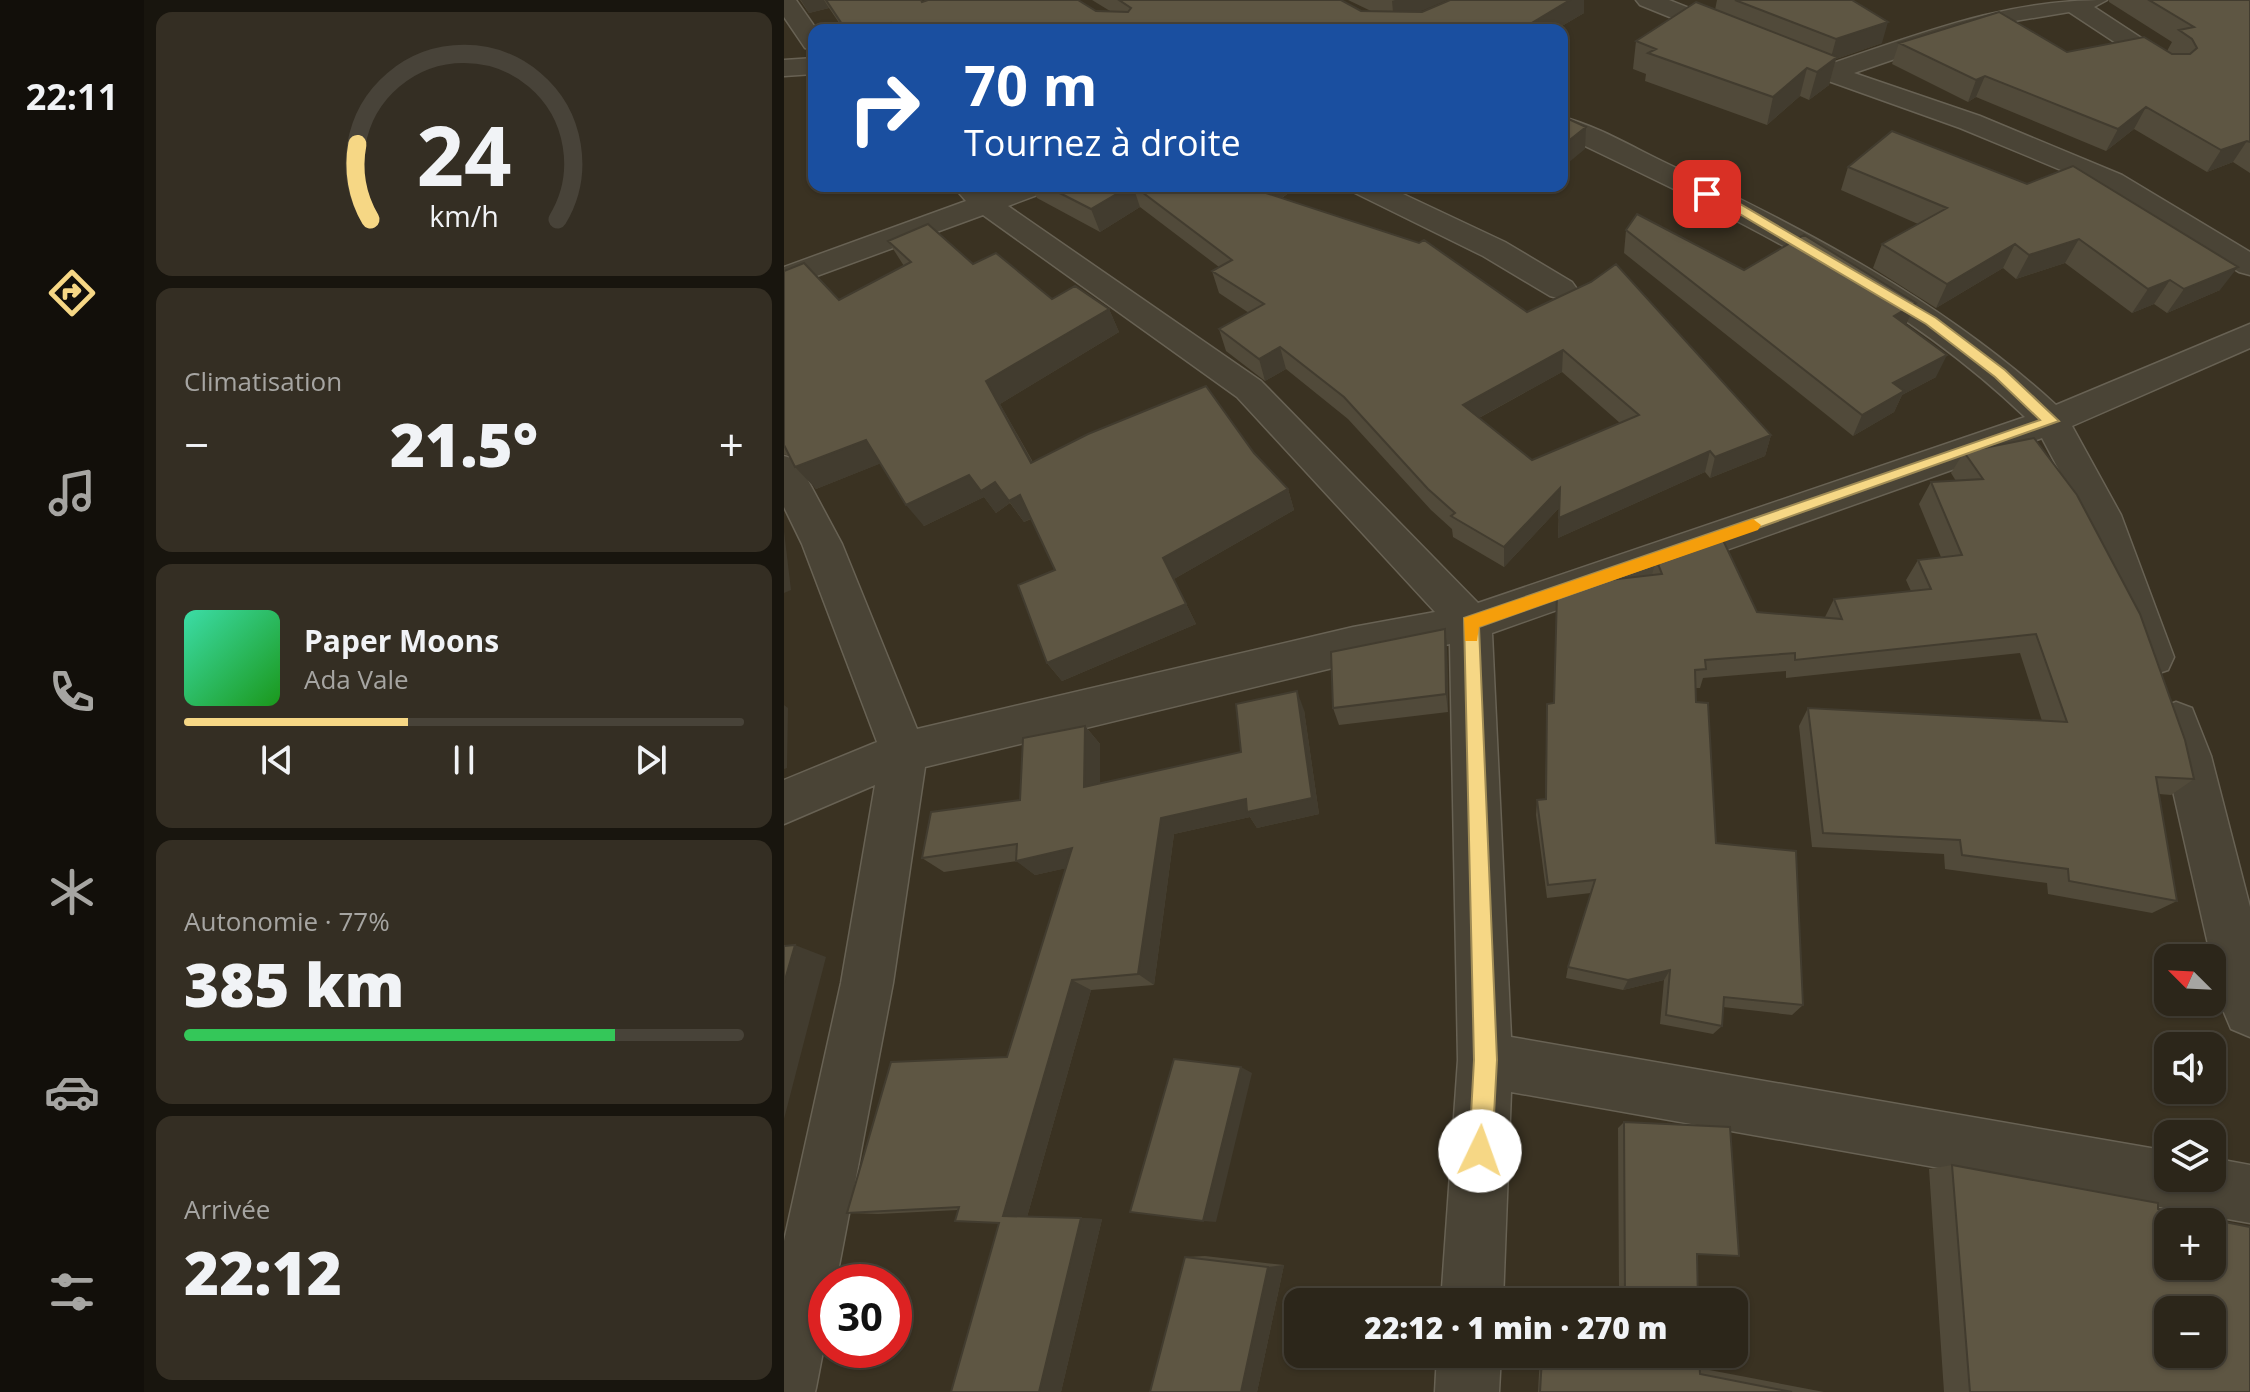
<!DOCTYPE html>
<html lang="fr">
<meta charset="utf-8">
<style>
:root{--surface:#2c261a;--page:#342e23;--text:#f1f3f6;--muted:#a6a5a2;--line:#484339;--accent:#f6d785}
body{margin:0;font-family:"Open Sans",sans-serif;background:var(--page);color:var(--text);height:100vh;display:flex;flex-direction:column;font-size:30px;white-space:nowrap}
*{box-sizing:border-box;margin:0}
p{font-size:26px;color:var(--muted)}
.icon{flex:none;width:44px;height:44px;fill:none;stroke:currentColor;stroke-width:2;stroke-linecap:round;stroke-linejoin:round}
.map{position:relative;flex:1;overflow:hidden}
.panel{display:flex;flex-direction:column;gap:12px;padding:12px;background:#18150e;width:640px}
.panel>*{flex:none}
.hud{position:absolute;left:24px;top:24px;width:760px;height:168px;border-radius:16px;box-shadow:0 2px 6px #0004,0 0 0 2px var(--line);background:#1a4fa0;color:#fff;overflow:hidden}
.needle{width:52px;rotate:294deg}
.buttons{position:absolute;left:1370px;top:944px;display:grid;gap:16px}
.buttons a{display:grid;place-items:center;width:72px;height:72px;border-radius:16px;background:var(--surface);box-shadow:0 2px 6px #0004,0 0 0 2px var(--line);font-size:40px}
.speed{position:absolute;left:24px;top:1264px;display:flex;gap:16px;font-size:40px;font-weight:700;text-align:center}
.speed>*{display:grid;place-content:center;width:104px;height:104px;border-radius:50%;background:var(--surface);box-shadow:0 2px 6px #0004,0 0 0 2px var(--line);line-height:1}
.speed .limit{border:12px solid #d22;background:#fff;color:#111}
.pin{position:absolute;display:grid;place-items:center;width:68px;height:68px;color:#fff;margin:-34px;border-radius:16px;box-shadow:0 4px 12px #0006}
.me{position:absolute;width:88px;margin:-44px;rotate:3deg;stroke-linejoin:round;filter:drop-shadow(0 0 6px #0008)}
.turn{display:flex;align-items:center;gap:28px;height:168px;padding:0 24px;font-size:36px}
.turn .icon{width:104px;height:104px;stroke-width:2.5}
.turn b{display:block;font-size:56px;line-height:68px}
.big{font-size:60px;font-weight:800;line-height:1.1}
.panel .tile{flex:1;display:flex;flex-direction:column;justify-content:center;gap:12px;min-width:0;padding:0 28px;border-radius:16px;background:var(--page)}
.panel .dial{align-items:center;gap:0}
.dial svg{height:208px;overflow:visible;fill:none;stroke:var(--line);stroke-width:7;stroke-linecap:round;text-anchor:middle}
.dial text{fill:var(--text);stroke:none}
.song{display:flex;align-items:center;gap:24px}
.cover{width:96px;height:96px;border-radius:12px;background:linear-gradient(135deg,hsl(160 70% 55%),hsl(120 70% 35%))}
.played{height:8px;border-radius:4px;background:linear-gradient(90deg,var(--accent) 40%,var(--line) 40%)}
.keys{display:flex;justify-content:space-around;direction:ltr}
.heat{display:flex;justify-content:space-between;align-items:center;font-size:44px;direction:ltr}
.charge{height:12px;border-radius:6px;background:linear-gradient(90deg,#34c759 77%,var(--line) 0)}
.trip{position:absolute;left:500px;top:1288px;width:464px;height:80px;border-radius:16px;background:var(--surface);box-shadow:0 2px 6px #0004,0 0 0 2px var(--line);font-weight:800;line-height:80px;text-align:center}
main{display:flex;flex:1;min-height:0}
.dock{display:flex;flex-direction:column;width:144px;justify-content:space-around;align-items:center;background:#120f0a;color:var(--muted)}
.dock .icon{width:56px;height:56px}
.dock .active{color:var(--accent)}
.dock b{font-size:36px;color:var(--text)}
.map>svg:first-child{display:block}
.lines{fill:none;stroke-linecap:round;stroke-linejoin:round}
.minor-casing{stroke:#686254;stroke-width:3}
.minor{fill:#4a4436;fill-rule:evenodd}
.wall{fill:#514a3a;fill-rule:evenodd}
.shaded-wall{fill:#423c2f}
.building{fill:#5e5643;stroke:#423c2f;stroke-width:2;fill-rule:evenodd}
.route{fill:#f6d785;stroke:#a08c56;stroke-width:2}
.slow{fill:#f59e0b}
</style>
<main>
<nav class="dock">
<b>22:11</b>
<svg class="icon active" aria-label="directions" viewBox="0 0 24 24"><path d="M12 3l9 9-9 9-9-9zM9 14v-3h6M13 9l2 2-2 2"/></svg>
<svg class="icon" aria-label="music" viewBox="0 0 24 24"><path d="M9 18V5l10-2v13"/><circle cx="6" cy="18" r="3"/><circle cx="16" cy="16" r="3"/></svg>
<svg class="icon" aria-label="phone" viewBox="0 0 24 24"><path d="M5 4h4l2 5-3 2q2 4 5 5l2-3 5 2v4C11 20 4 13 5 4z"/></svg>
<svg class="icon" aria-label="climate" viewBox="0 0 24 24"><path d="M12 3v18M4 7l16 10M4 17L20 7"/></svg>
<svg class="icon" aria-label="car" viewBox="0 0 24 24"><path d="M5 17H2v-5l4-1 3-4h7l3 4 3 1v5h-3M9 17h6M6 11h13"/><circle cx="7" cy="17" r="2"/><circle cx="17" cy="17" r="2"/></svg>
<svg class="icon" aria-label="filters" viewBox="0 0 24 24"><path d="M4 7h16M4 17h16"/><circle cx="9" cy="7" r="2"/><circle cx="15" cy="17" r="2"/></svg>
</nav>
<section class="panel">
<div class="tile dial"><svg viewBox="0 0 100 80">
<path d="M14 69A42 42 0 1 1 86 69"/>
<path d="M14 69A42 42 0 0 1 9 40" stroke="#f6d785"/>
<text x="50" y="56" font-size="32" font-weight="700">24</text>
<text x="50" y="72" font-size="11">km/h</text>
</svg></div>
<div class="tile"><p>Climatisation</p>
<div class="heat"><a>−</a><b class="big">21.5°</b><a>+</a></div>
</div>
<div class="tile">
<div class="song"><i class="cover"></i><div><b>Paper Moons</b><p>Ada Vale</p></div></div>
<div class="played"></div>
<div class="keys"><svg class="icon" aria-label="previous" viewBox="0 0 24 24"><path d="M18 5L8 12l10 7zM5 5v14"/></svg><svg class="icon" aria-label="pause" viewBox="0 0 24 24"><path d="M8 5v14M16 5v14"/></svg><svg class="icon" aria-label="next" viewBox="0 0 24 24"><path d="M6 5l10 7-10 7zM19 5v14"/></svg></div>
</div>
<div class="tile"><p>Autonomie · 77%</p><b class="big">385 km</b><div class="charge"></div></div>
<div class="tile"><p>Arrivée</p><b class="big">22:12</b></div>
</section>
<div class="map">
<svg width="1466" height="1392" viewBox="0 0 1466 1392">
<rect width="100%" height="100%" fill="#3a3222"/>
<g class="lines">
<g class="minor-casing">
<path id="minor" d="M 0,0 L 12,0 L 33,30 L 30,30 L 30,50 L 21,48 L 0,17 Z
M 852,0 L 885,0 L 1046,64 C 1142,32 1220,0 1323,0 L 1310,7 L 1394,62 L 1398,67 L 1394,72 L 1376,72 L 1285,12 L 1213,24 L 1070,73 L 1196,116 L 1338,175 L 1466,252 L 1466,275 L 1455,272 L 1318,187 L 1176,128 L 1036,78 L 856,5 Z
M 30,58 L 30,74 L 0,76 L 0,60 Z
M 778,117 C 814,126 850,148 884,164 C 1021,229 1160,302 1272,405 L 1466,324 L 1466,348 L 1288,426 L 1337,515 L 1390,657 L 1384,670 L 1369,675 L 1354,670 L 1299,515 L 1258,438 L 708,633 L 727,1037 L 1384,1151 L 1384,1178 L 1428,1178 L 1428,1158 L 1466,1165 L 1466,1223 L 727,1092 L 719,1302 L 657,1302 L 674,1060 L 666,644 L 569,663 L 141,767 L 109,983 L 52,1282 L 42,1282 L 42,1336 L 32,1388 L 31,1392 L 0,1392 L 0,1241 L 57,983 L 91,785 L 0,824 L 0,780 L 93,742 L 18,544 L 0,507 L 0,456 L 13,460 L 58,544 L 133,729 L 569,627 L 651,612 L 453,397 L 199,215 L 0,288 L 0,267 L 182,201 L 169,186 L 200,186 L 207,192 L 224,186 L 265,186 L 261,192 L 224,206 L 477,381 L 694,603 L 1241,417 C 1110,291 940,213 778,135 Z
M 565,186 L 602,186 L 721,242 L 788,282 L 793,289 L 788,296 L 777,299 L 766,296 L 699,256 L 569,192 Z
M 1392,702 L 1408,708 L 1427,756 L 1466,907 L 1466,1037 L 1447,1029 L 1439,1010 L 1381,756 L 1370,722 L 1376,708 Z
M 653,1354 L 717,1354 L 715,1392 L 651,1392 Z"/>
</g>
<use href="#minor" class="minor"/>
</g>
<path class="wall" d="M 16,0 L 137,0 L 138,2 L 326,11 L 308,0 L 557,0 L 577,11 L 587,11 L 564,0 L 663,0 L 636,11 L 800,13 L 771,30 L 60,30 L 45,8 L 25,13 Z
M 933,0 L 1068,0 L 1098,43 L 1052,59 L 1045,85 L 1025,100 L 1016,96 L 983,125 L 861,81 L 862,74 L 849,69 L 852,41 L 931,10 Z
M 1325,0 L 1466,0 L 1466,173 L 1449,162 L 1423,172 L 1350,129 L 1322,151 L 1192,97 L 1184,102 L 1108,64 L 1115,43 L 1283,52 L 1383,51 L 1388,42 L 1325,2 Z
M 1108,131 L 1436,290 L 1383,313 L 1370,304 L 1348,313 L 1281,263 L 1232,279 L 1219,268 L 1152,308 L 1089,268 L 1098,244 L 1134,224 L 1057,190 L 1064,167 Z
M 247,186 L 514,186 L 498,198 L 743,312 L 987,435 L 981,456 L 926,478 L 921,472 L 774,538 L 775,508 L 720,567 L 669,537 L 668,529 L 647,510 L 564,419 L 502,369 L 481,381 L 442,351 L 435,329 L 465,313 L 435,293 L 428,271 L 435,267 L 356,207 L 316,232 L 253,198 ZM 778,372 L 836,423 L 748,460 L 695,418 Z
M 842,230 L 960,270 L 1132,303 L 1122,325 L 1152,377 L 1118,395 L 1110,412 L 1069,436 L 840,253 Z
M 104,241 L 189,264 L 268,299 L 325,309 L 335,332 L 216,404 L 249,462 L 470,453 L 504,489 L 510,510 L 390,579 L 412,624 L 278,681 L 263,663 L 271,570 L 247,519 L 240,522 L 226,503 L 212,513 L 200,497 L 140,526 L 97,463 L 32,489 L 5,456 L 0,454 L 0,271 L 55,300 L 120,266 Z
M 1180,452 L 1410,779 L 1387,795 L 1375,794 L 1393,901 L 1368,913 L 1264,894 L 1263,883 L 1161,869 L 1160,854 L 1028,847 L 1015,726 L 1024,708 L 1258,721 L 1236,653 L 1002,678 L 1002,671 L 919,678 L 916,688 L 912,688 L 912,702 L 932,843 L 1019,1005 L 1008,1015 L 939,1007 L 938,1026 L 929,1034 L 876,1024 L 880,980 L 839,990 L 782,978 L 784,967 L 807,893 L 763,898 L 752,815 L 753,800 L 761,799 L 763,704 L 770,704 L 773,594 L 868,575 L 872,559 L 973,612 L 1041,617 L 1050,599 L 1127,591 L 1122,580 L 1134,560 L 1157,557 L 1135,504 L 1147,482 L 1172,481 L 1167,473 Z
M 663,648 L 664,712 L 555,725 L 549,708 Z
M 520,710 L 535,814 L 473,828 L 466,817 L 390,834 L 370,985 L 307,990 L 243,1217 L 318,1219 L 277,1392 L 167,1392 L 215,1223 L 174,1210 L 94,1214 L 63,1213 L 223,1057 L 282,868 L 251,875 L 233,861 L 160,872 L 138,858 L 236,800 L 301,726 L 316,744 L 316,783 L 457,752 Z
M 840,1122 L 913,1254 L 914,1302 L 799,1302 L 799,1290 L 835,1293 L 834,1128 Z
M 1168,1165 L 1374,1209 L 1466,1392 L 1160,1392 L 1145,1169 Z
M 421,1256 L 500,1265 L 473,1392 L 366,1392 L 401,1257 Z
M 756,1354 L 915,1354 L 915,1368 L 1040,1392 L 754,1392 Z"/>
<path class="shaded-wall" d="M 17,0 L 40,0 L 45,8 L 25,13 Z
M 611,0 L 663,0 L 610,23 L 608,1 Z
M 786,0 L 800,0 L 800,13 L 771,30 L 736,30 Z
M 1104,22 L 1098,43 L 1052,59 L 1045,85 L 1025,100 L 1033,72 L 1046,61 L 1052,39 Z
M 107,23 L 110,30 L 82,30 Z
M 386,25 L 387,30 L 374,30 Z
M 1023,68 L 1016,96 L 983,125 L 989,97 Z
M 1201,76 L 1192,97 L 1184,102 L 1192,80 Z
M 1362,107 L 1350,129 L 1322,151 L 1334,129 Z
M 802,127 L 801,149 L 778,168 L 778,146 Z
M 1463,141 L 1449,162 L 1423,172 L 1437,150 Z
M 346,186 L 349,186 L 356,207 L 316,232 L 307,209 Z
M 478,186 L 514,186 L 478,212 L 473,190 Z
M 1295,239 L 1281,263 L 1232,279 L 1245,255 Z
M 1231,244 L 1219,268 L 1152,308 L 1163,284 Z
M 1454,267 L 1436,290 L 1383,313 L 1400,289 Z
M 1386,280 L 1370,304 L 1348,313 L 1364,289 Z
M 1132,303 L 1122,325 L 1110,316 Z
M 325,309 L 335,332 L 216,404 L 261,485 L 247,463 L 202,381 Z
M 496,347 L 502,369 L 481,381 L 475,359 Z
M 779,350 L 778,372 L 680,426 L 679,405 Z
M 1163,355 L 1152,377 L 1118,395 L 1110,412 L 1069,436 L 1078,415 L 1109,383 Z
M 987,435 L 981,456 L 926,478 L 931,457 Z
M 82,440 L 100,462 L 32,489 L 11,467 Z
M 926,451 L 921,472 L 774,538 L 775,518 Z
M 185,475 L 211,482 L 226,503 L 212,513 L 200,497 L 140,526 L 122,505 Z
M 776,488 L 775,508 L 720,567 L 720,547 Z
M 504,489 L 510,510 L 390,579 L 412,624 L 278,681 L 263,663 L 379,558 Z
M 236,495 L 250,517 L 240,522 L 225,501 Z
M 0,531 L 7,590 L 0,593 Z
M 661,629 L 663,648 L 664,712 L 662,694 Z
M 513,691 L 520,710 L 535,814 L 473,828 L 466,817 L 390,834 L 370,985 L 354,974 L 377,818 L 462,799 Z
M 0,705 L 4,708 L 3,768 L 0,769 Z
M 301,726 L 316,744 L 316,803 L 300,787 Z
M 288,848 L 306,863 L 251,875 L 232,861 Z
M 11,945 L 42,957 L 0,1119 L 0,983 Z
M 886,970 L 880,980 L 839,990 L 844,980 Z
M 288,980 L 307,990 L 243,1217 L 219,1216 Z
M 457,1067 L 468,1073 L 432,1222 L 419,1221 Z
M 297,1218 L 318,1219 L 277,1392 L 255,1392 Z
M 500,1265 L 473,1392 L 457,1392 L 484,1267 Z"/>
<path class="building" d="M 42,0 L 137,0 L 138,2 L 144,0 L 294,0 L 312,11 L 344,12 L 347,8 L 335,0 L 557,0 L 577,11 L 638,12 L 666,0 L 786,0 L 736,30 L 408,30 L 405,28 L 396,30 L 386,25 L 374,30 L 113,30 L 107,23 L 82,30 L 62,30 Z
M 951,0 L 1068,0 L 1104,22 L 1052,39 Z
M 1365,0 L 1466,0 L 1466,142 L 1463,141 L 1437,150 L 1362,107 L 1334,129 L 1201,76 L 1192,80 L 1115,43 L 1215,12 L 1283,52 L 1360,37 L 1388,54 L 1406,54 L 1413,48 L 1408,39 L 1395,30 L 1410,27 Z
M 912,2 L 1053,57 L 1033,72 L 1023,68 L 989,97 L 864,53 L 872,49 L 852,41 Z
M 778,116 L 802,127 L 778,146 Z
M 1108,131 L 1243,184 L 1289,166 L 1454,267 L 1400,289 L 1386,280 L 1364,289 L 1295,239 L 1245,255 L 1231,244 L 1163,284 L 1098,244 L 1163,208 L 1064,167 Z
M 262,186 L 346,186 L 307,209 Z
M 350,186 L 478,186 L 473,190 L 635,243 L 640,240 L 743,312 L 807,282 L 832,264 L 987,435 L 931,457 L 926,451 L 775,518 L 776,488 L 720,547 L 667,516 L 671,513 L 644,489 L 560,397 L 496,347 L 475,359 L 435,329 L 480,304 L 428,271 L 448,260 ZM 779,350 L 855,415 L 748,460 L 679,405 Z
M 853,214 L 960,270 L 1020,235 L 1132,303 L 1110,316 L 1163,355 L 1109,383 L 1120,391 L 1078,415 L 842,230 Z
M 144,224 L 189,264 L 212,253 L 268,299 L 291,286 L 325,309 L 202,381 L 247,463 L 304,434 L 422,386 L 470,453 L 504,489 L 379,558 L 402,604 L 263,663 L 234,585 L 271,570 L 236,495 L 225,501 L 211,482 L 197,491 L 185,475 L 122,505 L 82,440 L 11,467 L 0,445 L 0,271 L 20,263 L 55,300 L 127,262 L 104,241 Z
M 1250,438 L 1293,495 L 1356,614 L 1401,740 L 1410,779 L 1372,777 L 1393,901 L 1285,881 L 1284,869 L 1178,855 L 1176,840 L 1039,833 L 1024,708 L 1283,722 L 1252,634 L 1011,660 L 1011,653 L 921,660 L 922,669 L 911,670 L 912,702 L 924,703 L 932,843 L 1012,851 L 1019,1005 L 940,997 L 938,1026 L 882,1015 L 886,970 L 844,980 L 784,967 L 811,880 L 764,885 L 753,800 L 762,799 L 763,704 L 770,703 L 773,594 L 807,582 L 878,574 L 872,559 L 938,538 L 973,612 L 1058,619 L 1050,599 L 1147,589 L 1134,560 L 1178,555 L 1147,482 L 1199,479 L 1180,452 Z
M 661,629 L 662,694 L 549,708 L 547,652 Z
M 513,691 L 528,798 L 463,812 L 462,799 L 377,818 L 354,974 L 288,980 L 219,1216 L 297,1218 L 255,1392 L 167,1392 L 215,1223 L 171,1221 L 175,1207 L 63,1213 L 107,1062 L 223,1057 L 288,848 L 232,861 L 233,844 L 138,858 L 147,812 L 236,800 L 239,738 L 301,726 L 300,787 L 457,752 L 452,704 Z
M 11,945 L 0,983 L 0,946 Z
M 390,1059 L 457,1067 L 419,1221 L 346,1212 Z
M 840,1122 L 946,1127 L 955,1256 L 913,1254 L 914,1302 L 803,1302 L 803,1294 L 841,1297 Z
M 1168,1165 L 1374,1203 L 1374,1209 L 1466,1227 L 1466,1392 L 1186,1392 ZM 1384,1222 L 1428,1222 L 1428,1266 L 1384,1266 ZM 1384,1310 L 1428,1310 L 1428,1354 L 1384,1354 Z
M 401,1257 L 484,1267 L 457,1392 L 366,1392 Z
M 802,1354 L 915,1354 L 916,1374 L 1008,1392 L 756,1392 L 758,1358 L 802,1362 Z"/>
<path class="route" d="M 923,191 L 956,204 L 1152,318 L 1221,370 L 1275,421 L 695,627 L 713,1060 L 708,1151 L 705,1159 L 696,1163 L 688,1159 L 685,1151 L 690,1060 L 680,618 L 1256,420 L 1211,377 L 1142,324 L 947,209 L 919,197 L 919,192 Z"/>
<path class="slow" d="M 969,519 L 977,525 L 974,530 L 695,627 L 693,641 L 681,641 L 680,618 Z"/>
</svg>
<div class="buttons">
<a><svg class="needle" viewBox="-14 -14 28 28"><path d="M0-13l5 13h-10z" fill="#e53935"/><path d="M0 13l5-13h-10z" fill="#a6a5a2"/></svg></a>
<a><svg class="icon" aria-label="sound" viewBox="0 0 24 24"><path d="M4 9h4l5-4v14l-5-4H4zM17 9q2 3 0 6"/></svg></a>
<a><svg class="icon" aria-label="layers" viewBox="0 0 24 24"><path d="M12 4l9 5-9 5-9-5zM3 14l9 5 9-5"/></svg></a>
<a>+</a>
<a>−</a>
</div>
<div class="speed"><div class="limit">30</div></div>
<div class="pin" style="left:923px;top:194px;background:#d93025"><svg class="icon" aria-label="arrive" viewBox="0 0 24 24"><path d="M6 21V4h12l-3 4 3 4H6"/></svg></div>
<svg class="me" style="left:696px;top:1151px" viewBox="-20 -20 40 40"><circle r="19" fill="#fff"/><path d="M0-13L10 11 0 6-10 11z" fill="#f6d785"/></svg>
<div class="trip">22:12 · 1 min · 270 m</div>
<div class="hud">
<div class="turn"><svg class="icon" aria-label="right" viewBox="0 0 24 24"><path d="M7 20v-9h11M14 6l5 5-5 5"/></svg><div><b>70 m</b>Tournez à droite</div></div>
</div>
</div>
</main>
